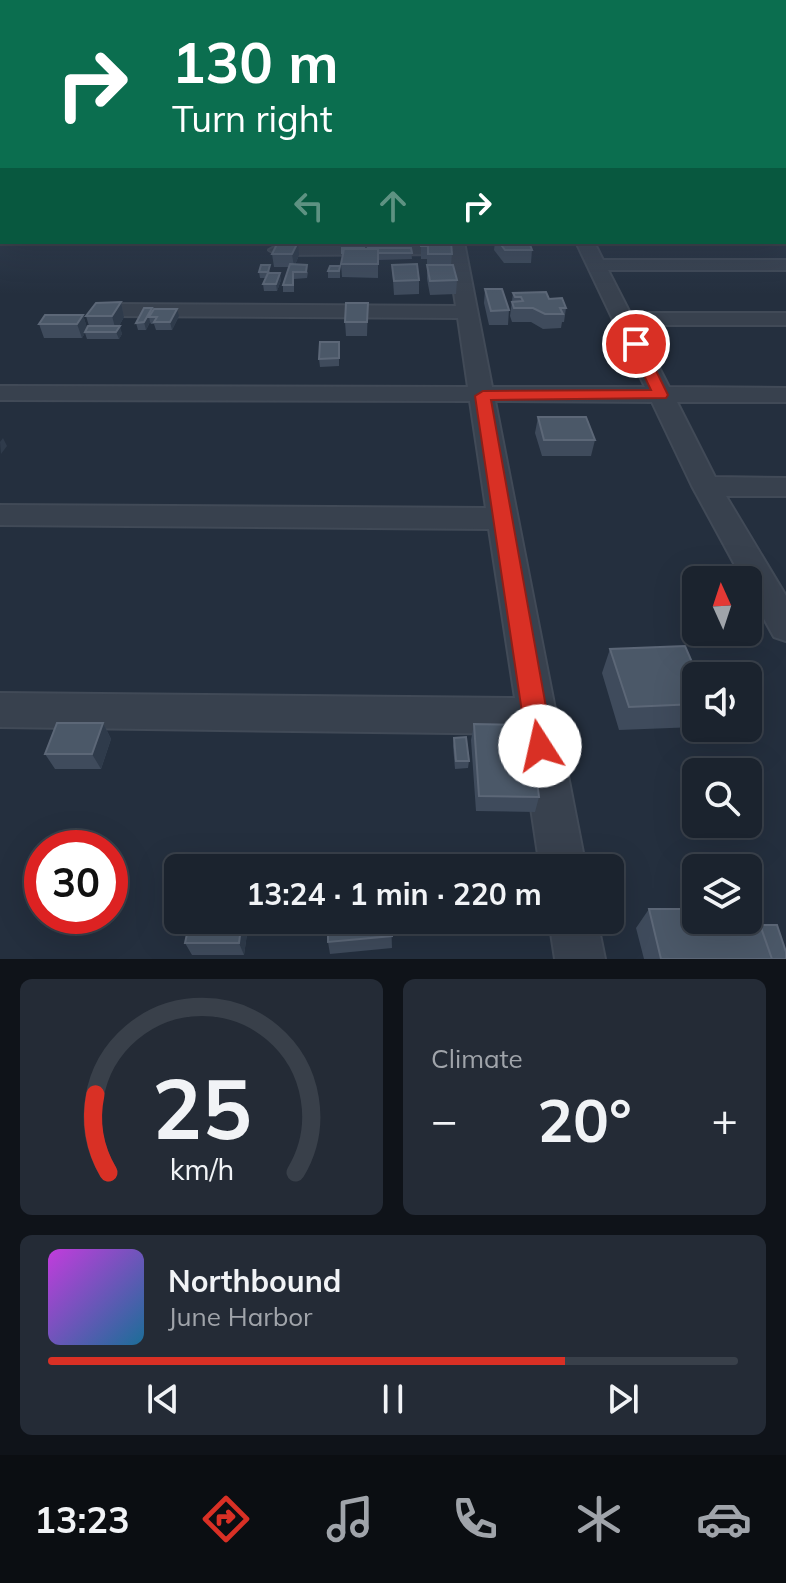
<!DOCTYPE html>
<meta charset="utf-8">
<style>
:root{--surface:#1b232e;--page:#242b36;--text:#f1f3f6;--muted:#a0a4aa;--line:#39404a;--accent:#d93025}
body{margin:0;font-family:Mulish,sans-serif;background:var(--page);color:var(--text);height:100vh;display:flex;flex-direction:column;font-size:30px;white-space:nowrap}
*{box-sizing:border-box;margin:0}
p{font-size:26px;color:var(--muted)}
.icon{flex:none;width:44px;height:44px;fill:none;stroke:currentColor;stroke-width:2;stroke-linecap:round;stroke-linejoin:round}
.map{position:relative;height:959px;overflow:hidden}
.drawer{display:flex;flex-direction:column;gap:20px;padding:20px;background:#0f1319;flex:1}
.drawer>*{flex:none}
.guide{position:absolute;left:0px;top:0px;width:786px;height:244px;box-shadow:0 8px 32px #0002,0 0 0 2px var(--line);background:#0b6e4f;color:#fff;overflow:hidden}
.needle{width:52px;rotate:357deg}
.fabs{position:absolute;left:682px;top:566px;display:grid;gap:16px}
.fabs a{display:grid;place-items:center;width:80px;height:80px;border-radius:12px;background:var(--surface);box-shadow:0 8px 32px #0002,0 0 0 2px var(--line);font-size:40px}
.speed{position:absolute;left:24px;top:830px;display:flex;gap:16px;font-size:40px;font-weight:700;text-align:center}
.speed>*{display:grid;place-content:center;width:104px;height:104px;border-radius:50%;background:var(--surface);box-shadow:0 8px 32px #0002,0 0 0 2px var(--line);line-height:1}
.speed .limit{border:12px solid #d22;background:#fff;color:#111}
.pin{position:absolute;display:grid;place-items:center;width:68px;height:68px;color:#fff;margin:-34px;border:4px solid #fff;border-radius:50%;box-shadow:0 2px 8px #0007}
.me{position:absolute;width:88px;margin:-44px;rotate:350deg;stroke-linejoin:round;filter:drop-shadow(0 0 6px #0008)}
.turn{display:flex;align-items:center;gap:28px;height:168px;padding:0 40px;font-size:36px}
.turn .icon{width:104px;height:104px;stroke-width:2.5}
.turn b{display:block;font-size:56px;line-height:68px}
.lanes{display:flex;align-items:center;height:76px;padding:0 40px;background:#0003;justify-content:center;gap:40px;direction:ltr}
.lanes .off{opacity:.35}
.big{font-size:60px;font-weight:700;line-height:1.1}
.drawer .tile{flex:1;display:flex;flex-direction:column;justify-content:center;gap:12px;min-width:0;padding:0 28px;border-radius:12px;background:var(--page)}
.drawer .dial{align-items:center;gap:0}
.dial svg{height:208px;overflow:visible;fill:none;stroke:var(--line);stroke-width:7;stroke-linecap:round;text-anchor:middle}
.dial text{fill:var(--text);stroke:none}
.song{display:flex;align-items:center;gap:24px}
.cover{width:96px;height:96px;border-radius:12px;background:linear-gradient(135deg,hsl(290 70% 55%),hsl(200 70% 35%))}
.played{height:8px;border-radius:4px;background:linear-gradient(90deg,var(--accent) 75%,var(--line) 75%)}
.keys{display:flex;justify-content:space-around;direction:ltr}
.heat{display:flex;justify-content:space-between;align-items:center;font-size:44px;direction:ltr}
.drawer .tiles{flex:1;display:grid;gap:20px;grid-template-columns:1fr 1fr}
.tile:last-child{grid-column:span 2}
.trip{position:absolute;left:164px;top:854px;width:460px;height:80px;border-radius:12px;background:var(--surface);box-shadow:0 8px 32px #0002,0 0 0 2px var(--line);font-weight:700;line-height:80px;text-align:center}
.menu{display:flex;height:128px;justify-content:space-around;align-items:center;background:#0b0e12;color:var(--muted)}
.menu .icon{width:56px;height:56px}
.menu .on{color:var(--accent)}
.menu b{font-size:36px;color:var(--text)}
.map>svg:first-child{display:block}
.lines{fill:none;stroke-linecap:round;stroke-linejoin:round}
.minor-casing{stroke:#414a57;stroke-width:4}
.minor{fill:#38414e;fill-rule:evenodd}
.wall{fill:#3f4b5c}
.shaded-wall{fill:#2f3b4b}
.building{fill:#4b5868;stroke:#5c6777;stroke-width:2}
.route{fill:#d93025;stroke:#8d1f18;stroke-width:2}
</style>
<div class="map">
<svg width="786" height="959" viewBox="0 0 786 959">
<rect width="100%" height="100%" fill="#242f3e"/>
<g class="lines">
<g class="minor-casing">
<path id="minor" d="M 784,160 L 786,160 L 786,166 L 784,166 Z
M 784,185 L 786,185 L 786,193 L 784,193 Z
M 0,197 L 2,197 L 2,207 L 0,207 Z
M 784,221 L 786,221 L 786,231 L 784,231 Z
M 446,242 L 464,242 L 492,387 L 645,387 L 576,242 L 594,242 L 603,260 L 786,260 L 786,270 L 608,270 L 630,313 L 786,313 L 786,325 L 637,325 L 669,387 L 786,388 L 786,402 L 677,402 L 715,477 L 786,478 L 786,496 L 726,496 L 786,596 L 786,641 L 774,637 L 748,590 L 748,580 L 743,580 L 692,486 L 652,402 L 495,401 L 586,868 L 540,868 L 520,734 L 0,727 L 0,693 L 515,698 L 489,529 L 0,525 L 0,505 L 486,508 L 470,401 L 0,400 L 0,386 L 468,387 L 458,318 L 107,316 L 97,310 L 107,304 L 456,306 L 448,254 L 278,255 L 269,250 L 278,245 Z
M 549,920 L 597,920 L 605,959 L 555,959 Z"/>
</g>
<use href="#minor" class="minor"/>
</g>
<path class="wall" d="M 278,242 L 299,255 L 295,265 L 308,272 L 307,278 L 294,279 L 294,292 L 283,292 L 283,285 L 289,267 L 274,267 L 272,254 Z
M 421,242 L 452,254 L 451,265 L 457,280 L 456,294 L 430,295 L 427,279 L 427,259 L 421,259 Z
M 495,242 L 529,242 L 532,250 L 531,263 L 504,263 L 494,250 Z
M 411,248 L 412,259 L 378,260 L 378,278 L 342,277 L 341,264 L 364,249 Z
M 261,265 L 281,280 L 277,291 L 264,291 L 263,284 L 266,278 L 260,278 L 259,272 Z
M 392,265 L 419,280 L 419,294 L 394,295 Z
M 340,266 L 340,278 L 328,278 L 328,271 Z
M 485,289 L 509,310 L 508,325 L 489,325 L 484,303 Z
M 513,293 L 549,299 L 566,308 L 564,322 L 562,322 L 561,328 L 543,329 L 531,322 L 512,322 L 510,316 Z
M 121,302 L 124,317 L 119,326 L 122,334 L 119,339 L 87,339 L 85,333 L 82,338 L 44,338 L 39,324 L 83,315 L 87,328 L 89,326 L 86,316 Z
M 368,303 L 367,336 L 346,336 L 345,322 Z
M 153,311 L 179,316 L 172,330 L 156,330 L 154,324 L 151,324 L 150,322 L 146,330 L 138,330 L 136,323 Z
M 339,342 L 339,366 L 320,367 L 319,359 Z
M 538,417 L 595,440 L 591,456 L 542,456 L 535,433 Z
M 610,649 L 696,676 L 696,727 L 619,730 L 602,673 Z
M 103,723 L 111,739 L 101,769 L 55,769 L 45,754 Z
M 474,724 L 539,797 L 535,812 L 476,811 L 471,740 Z
M 454,738 L 469,761 L 468,768 L 455,769 L 453,746 Z
M 649,909 L 760,925 L 786,959 L 644,959 L 636,928 Z
M 190,920 L 249,920 L 244,955 L 192,955 L 185,943 Z
M 391,920 L 392,948 L 330,954 L 328,942 Z"/>
<path class="shaded-wall" d="M 298,242 L 299,255 L 294,267 L 292,254 Z
M 280,273 L 281,280 L 277,291 L 276,284 Z
M 121,302 L 124,317 L 116,331 L 112,316 Z
M 152,308 L 154,315 L 149,317 L 150,322 L 146,330 L 144,322 Z
M 177,309 L 179,316 L 172,330 L 170,322 Z
M 83,315 L 88,330 L 85,332 L 85,333 L 82,338 L 77,324 Z
M 120,326 L 122,334 L 119,339 L 116,332 Z
M 3,438 L 7,446 L 1,454 L 0,442 Z
M 103,723 L 111,739 L 101,769 L 92,754 Z
M 242,920 L 249,920 L 244,955 L 239,943 Z"/>
<path class="building" d="M 278,242 L 298,242 L 292,254 L 272,254 Z
M 421,242 L 451,242 L 452,254 L 428,254 L 428,246 L 421,246 Z
M 499,242 L 529,242 L 532,250 L 505,250 Z
M 342,248 L 364,248 L 364,249 L 344,249 L 342,254 Z
M 367,248 L 411,248 L 412,253 L 378,253 L 378,249 Z
M 344,249 L 378,249 L 378,264 L 341,264 Z
M 290,264 L 307,265 L 306,272 L 293,272 L 293,285 L 283,285 Z
M 417,264 L 419,280 L 394,281 L 392,265 Z
M 261,265 L 270,265 L 268,272 L 259,272 Z
M 427,265 L 453,265 L 457,280 L 430,281 Z
M 330,266 L 340,266 L 339,271 L 328,271 Z
M 268,273 L 280,273 L 276,284 L 263,284 Z
M 485,289 L 502,289 L 509,310 L 491,311 Z
M 546,292 L 549,299 L 562,298 L 566,308 L 560,308 L 563,314 L 545,314 L 533,308 L 514,308 L 512,302 L 523,301 L 521,297 L 515,297 L 513,293 Z
M 121,302 L 112,316 L 86,316 L 96,303 Z
M 346,303 L 368,303 L 367,322 L 345,322 Z
M 144,308 L 152,308 L 144,322 L 136,323 Z
M 154,309 L 177,309 L 170,322 L 154,322 L 157,317 L 149,317 Z
M 45,315 L 83,315 L 77,324 L 39,324 Z
M 88,326 L 120,326 L 116,332 L 85,332 Z
M 320,342 L 339,342 L 339,358 L 319,359 Z
M 538,417 L 586,417 L 595,440 L 544,440 Z
M 685,646 L 698,676 L 696,676 L 696,704 L 629,707 L 610,649 Z
M 57,723 L 103,723 L 92,754 L 45,754 Z
M 474,724 L 530,725 L 539,797 L 479,796 Z
M 466,737 L 469,761 L 456,761 L 454,738 Z
M 202,857 L 251,858 L 250,868 L 200,868 Z
M 387,862 L 388,868 L 328,868 L 328,867 Z
M 649,909 L 696,909 L 696,920 L 748,920 L 748,910 L 755,910 L 772,959 L 661,959 Z
M 190,920 L 242,920 L 239,943 L 185,943 Z
M 328,920 L 391,920 L 392,936 L 328,942 Z
M 760,925 L 777,925 L 786,952 L 786,959 L 772,959 Z"/>
<linearGradient id="sky" x2="0" y2="1"><stop stop-color="#141a22"/><stop offset="0.54" stop-color="#3f4d63"/><stop offset="1" stop-color="#3f4d63" stop-opacity="0"/></linearGradient>
<rect width="786" height="294" fill="url(#sky)"/>
<path class="route" d="M 636,340 L 643,344 L 668,395 L 666,398 L 491,400 L 553,746 L 549,755 L 540,758 L 531,755 L 527,746 L 475,396 L 483,391 L 651,390 L 629,344 Z"/>
</svg>
<div class="fabs">
<a><svg class="needle" viewBox="-14 -14 28 28"><path d="M0-13l5 13h-10z" fill="#e53935"/><path d="M0 13l5-13h-10z" fill="#a0a4aa"/></svg></a>
<a><svg class="icon" aria-label="sound" viewBox="0 0 24 24"><path d="M4 9h4l5-4v14l-5-4H4zM17 9q2 3 0 6"/></svg></a>
<a><svg class="icon" aria-label="search" viewBox="0 0 24 24"><circle cx="10" cy="10" r="6"/><path d="M15 15l6 6"/></svg></a>
<a><svg class="icon" aria-label="layers" viewBox="0 0 24 24"><path d="M12 4l9 5-9 5-9-5zM3 14l9 5 9-5"/></svg></a>
</div>
<div class="speed"><div class="limit">30</div></div>
<div class="pin" style="left:636px;top:344px;background:#d93025"><svg class="icon" aria-label="arrive" viewBox="0 0 24 24"><path d="M6 21V4h12l-3 4 3 4H6"/></svg></div>
<svg class="me" style="left:540px;top:746px" viewBox="-20 -20 40 40"><circle r="19" fill="#fff"/><path d="M0-13L10 11 0 6-10 11z" fill="#d93025"/></svg>
<div class="trip">13:24 · 1 min · 220 m</div>
<div class="guide">
<div class="turn"><svg class="icon" aria-label="right" viewBox="0 0 24 24"><path d="M7 20v-9h11M14 6l5 5-5 5"/></svg><div><b>130 m</b>Turn right</div></div>
<div class="lanes"><svg class="icon off" aria-label="left" viewBox="0 0 24 24"><path d="M17 20v-9H6M10 6l-5 5 5 5"/></svg><svg class="icon off" aria-label="ahead" viewBox="0 0 24 24"><path d="M12 20V5M6 11l6-6 6 6"/></svg><svg class="icon" aria-label="right" viewBox="0 0 24 24"><path d="M7 20v-9h11M14 6l5 5-5 5"/></svg></div>
</div>
</div>
<section class="drawer">
<div class="tiles">
<div class="tile dial"><svg viewBox="0 0 100 80">
<path d="M14 69A42 42 0 1 1 86 69"/>
<path d="M14 69A42 42 0 0 1 9 39" stroke="#d93025"/>
<text x="50" y="56" font-size="32" font-weight="700">25</text>
<text x="50" y="72" font-size="11">km/h</text>
</svg></div>
<div class="tile"><p>Climate</p>
<div class="heat"><a>−</a><b class="big">20°</b><a>+</a></div>
</div>
<div class="tile">
<div class="song"><i class="cover"></i><div><b>Northbound</b><p>June Harbor</p></div></div>
<div class="played"></div>
<div class="keys"><svg class="icon" aria-label="previous" viewBox="0 0 24 24"><path d="M18 5L8 12l10 7zM5 5v14"/></svg><svg class="icon" aria-label="pause" viewBox="0 0 24 24"><path d="M8 5v14M16 5v14"/></svg><svg class="icon" aria-label="next" viewBox="0 0 24 24"><path d="M6 5l10 7-10 7zM19 5v14"/></svg></div>
</div>
</div>
</section>
<nav class="menu">
<b>13:23</b>
<svg class="icon on" aria-label="directions" viewBox="0 0 24 24"><path d="M12 3l9 9-9 9-9-9zM9 14v-3h6M13 9l2 2-2 2"/></svg>
<svg class="icon" aria-label="music" viewBox="0 0 24 24"><path d="M9 18V5l10-2v13"/><circle cx="6" cy="18" r="3"/><circle cx="16" cy="16" r="3"/></svg>
<svg class="icon" aria-label="phone" viewBox="0 0 24 24"><path d="M5 4h4l2 5-3 2q2 4 5 5l2-3 5 2v4C11 20 4 13 5 4z"/></svg>
<svg class="icon" aria-label="climate" viewBox="0 0 24 24"><path d="M12 3v18M4 7l16 10M4 17L20 7"/></svg>
<svg class="icon" aria-label="car" viewBox="0 0 24 24"><path d="M5 17H2v-5l4-1 3-4h7l3 4 3 1v5h-3M9 17h6M6 11h13"/><circle cx="7" cy="17" r="2"/><circle cx="17" cy="17" r="2"/></svg>
</nav>
